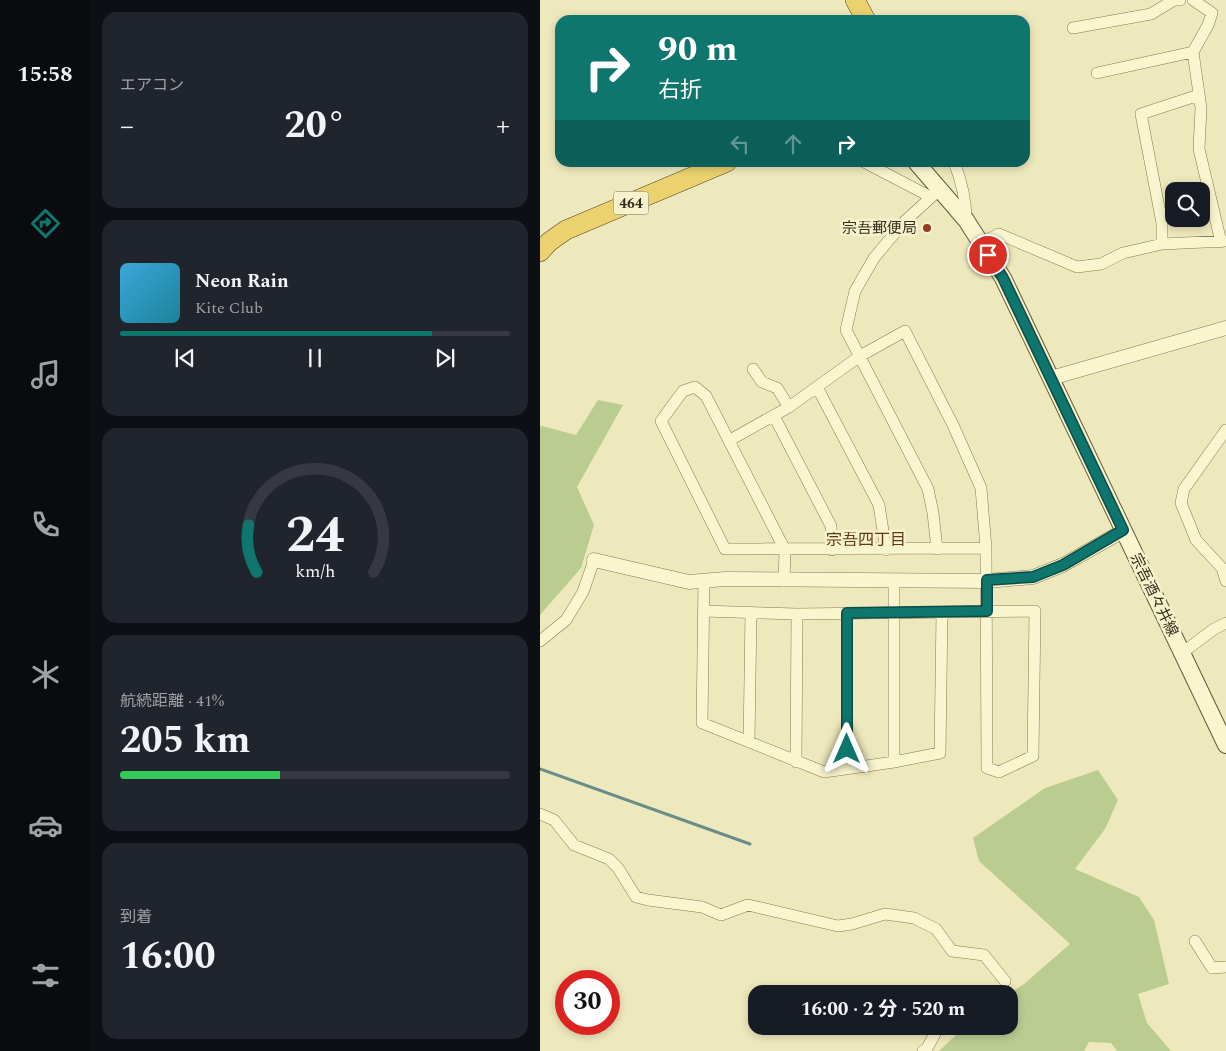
<!DOCTYPE html>
<html lang="ja">
<meta charset="utf-8">
<style>
:root{--surface:#171b24;--page:#20242c;--text:#f1f3f6;--muted:#9ea1a6;--line:#363941;--accent:#0f766e}
body{margin:0;font-family:Spectral,"Noto Sans JP",serif;background:var(--page);color:var(--text);height:100vh;display:flex;flex-direction:column;font-size:19px;white-space:nowrap}
*{box-sizing:border-box;margin:0}
p{font-size:16px;color:var(--muted)}
.icon{flex:none;width:28px;height:28px;fill:none;stroke:currentColor;stroke-width:2;stroke-linecap:round;stroke-linejoin:round}
.map{position:relative;flex:1;overflow:hidden}
.details{display:flex;flex-direction:column;gap:12px;padding:12px;background:#0d0f14;width:450px}
.details>*{flex:none}
.banner{position:absolute;left:15px;top:15px;width:475px;height:152px;border-radius:15px;box-shadow:0 2px 8px #0003;background:#0f766e;color:#fff;overflow:hidden}
.fabs{position:absolute;left:625px;top:182px;display:grid;gap:10px}
.fabs a{display:grid;place-items:center;width:45px;height:45px;border-radius:10px;background:var(--surface);box-shadow:0 2px 8px #0003;font-size:25px}
.speed{position:absolute;left:15px;top:970px;display:flex;gap:10px;font-size:25px;font-weight:700;text-align:center}
.speed>*{display:grid;place-content:center;width:65px;height:65px;border-radius:50%;background:var(--surface);box-shadow:0 2px 8px #0003;line-height:1}
.speed .limit{border:8px solid #d22;background:#fff;color:#111}
.pin{position:absolute;display:grid;place-items:center;width:42px;height:42px;color:#fff;margin:-21px;border:2px solid #fff;border-radius:50%;box-shadow:0 1px 5px #0007}
.me{position:absolute;width:55px;margin:-28px;rotate:0deg;stroke-linejoin:round;filter:drop-shadow(0 0 4px #0008)}
.turn{display:flex;align-items:center;gap:18px;height:105px;padding:0 20px;font-size:22px}
.turn .icon{width:65px;height:65px;stroke-width:2.5}
.turn b{display:block;font-size:35px;line-height:42px}
.lanes{display:flex;align-items:center;height:48px;padding:0 20px;background:#0003;justify-content:center;gap:25px;direction:ltr}
.lanes .off{opacity:.35}
.big{font-size:38px;font-weight:700;line-height:1.1}
.details .card{flex:1;display:flex;flex-direction:column;justify-content:center;gap:8px;min-width:0;padding:0 18px;border-radius:15px;background:var(--page)}
.details .dial{align-items:center;gap:0}
.dial svg{height:130px;overflow:visible;fill:none;stroke:var(--line);stroke-width:7;stroke-linecap:round;text-anchor:middle}
.dial text{fill:var(--text);stroke:none}
.song{display:flex;align-items:center;gap:15px}
.cover{width:60px;height:60px;border-radius:8px;background:linear-gradient(135deg,hsl(200 70% 55%),hsl(190 70% 35%))}
.played{height:5px;border-radius:2px;background:linear-gradient(90deg,var(--accent) 80%,var(--line) 80%)}
.keys{display:flex;justify-content:space-around;direction:ltr}
.heat{display:flex;justify-content:space-between;align-items:center;font-size:28px;direction:ltr}
.charge{height:8px;border-radius:4px;background:linear-gradient(90deg,#34c759 41%,var(--line) 0)}
.trip{position:absolute;left:208px;top:985px;width:270px;height:50px;border-radius:15px;background:var(--surface);box-shadow:0 2px 8px #0003;font-weight:700;line-height:50px;text-align:center}
main{display:flex;flex:1;min-height:0}
.dock{display:flex;flex-direction:column;width:90px;justify-content:space-around;align-items:center;background:#090b0e;color:var(--muted)}
.dock .icon{width:35px;height:35px}
.dock .active{color:var(--accent)}
.dock b{font-size:22px;color:var(--text)}
.map>svg:first-child{display:block}
.green{fill:#bacc90}
.lines{fill:none;stroke-linecap:round;stroke-linejoin:round}
.stream{stroke:#688d8b;stroke-width:3}
.minor-casing{stroke:#867956;stroke-width:12}
.tertiary-casing{stroke:#867956;stroke-width:15}
.secondary-casing{stroke:#685939;stroke-width:18}
.trunk-casing{stroke:#53452a;stroke-width:20}
.minor{stroke:#f9f5cf;stroke-width:11}
.tertiary{stroke:#f9f5cf;stroke-width:14}
.secondary{stroke:#f9f5cf;stroke-width:16}
.trunk{stroke:#ebd26e;stroke-width:19}
.route-casing{stroke:#0a4d48;stroke-width:12}
.route{stroke:#0f766e;stroke-width:9}
.poi-dot{fill:#963a24;stroke:#f6f2cc;stroke-width:2}
.labels{text-anchor:middle;dominant-baseline:central;stroke-width:5;stroke-linejoin:round;paint-order:stroke}
.shield{fill:#f6f2cc;stroke:#6f6750;stroke-width:1}
.shield-label{font-size:14px;font-weight:bold;fill:#352c1b}
.poi-label{font-size:15px;fill:#352c1b;stroke:#f6f2cc;text-anchor:end}
.street-label{font-size:15px;fill:#352c1b;stroke:#f6f2cc}
.neighbourhood-label{font-size:16px;fill:#623719;stroke:#f6f2cc}
</style>
<main>
<nav class="dock">
<b>15:58</b>
<svg class="icon active" aria-label="directions" viewBox="0 0 24 24"><path d="M12 3l9 9-9 9-9-9zM9 14v-3h6M13 9l2 2-2 2"/></svg>
<svg class="icon" aria-label="music" viewBox="0 0 24 24"><path d="M9 18V5l10-2v13"/><circle cx="6" cy="18" r="3"/><circle cx="16" cy="16" r="3"/></svg>
<svg class="icon" aria-label="phone" viewBox="0 0 24 24"><path d="M5 4h4l2 5-3 2q2 4 5 5l2-3 5 2v4C11 20 4 13 5 4z"/></svg>
<svg class="icon" aria-label="climate" viewBox="0 0 24 24"><path d="M12 3v18M4 7l16 10M4 17L20 7"/></svg>
<svg class="icon" aria-label="car" viewBox="0 0 24 24"><path d="M5 17H2v-5l4-1 3-4h7l3 4 3 1v5h-3M9 17h6M6 11h13"/><circle cx="7" cy="17" r="2"/><circle cx="17" cy="17" r="2"/></svg>
<svg class="icon" aria-label="filters" viewBox="0 0 24 24"><path d="M4 7h16M4 17h16"/><circle cx="9" cy="7" r="2"/><circle cx="15" cy="17" r="2"/></svg>
</nav>
<section class="details">
<div class="card"><p>エアコン</p>
<div class="heat"><a>−</a><b class="big">20°</b><a>+</a></div>
</div>
<div class="card">
<div class="song"><i class="cover"></i><div><b>Neon Rain</b><p>Kite Club</p></div></div>
<div class="played"></div>
<div class="keys"><svg class="icon" aria-label="previous" viewBox="0 0 24 24"><path d="M18 5L8 12l10 7zM5 5v14"/></svg><svg class="icon" aria-label="pause" viewBox="0 0 24 24"><path d="M8 5v14M16 5v14"/></svg><svg class="icon" aria-label="next" viewBox="0 0 24 24"><path d="M6 5l10 7-10 7zM19 5v14"/></svg></div>
</div>
<div class="card dial"><svg viewBox="0 0 100 80">
<path d="M14 69A42 42 0 1 1 86 69"/>
<path d="M14 69A42 42 0 0 1 9 40" stroke="#0f766e"/>
<text x="50" y="56" font-size="32" font-weight="700">24</text>
<text x="50" y="72" font-size="11">km/h</text>
</svg></div>
<div class="card"><p>航続距離 · 41%</p><b class="big">205 km</b><div class="charge"></div></div>
<div class="card"><p>到着</p><b class="big">16:00</b></div>
</section>
<div class="map">
<svg width="686" height="1051" viewBox="0 0 686 1051">
<rect width="100%" height="100%" fill="#eee9bc"/>
<path class="green" d="M 58,400 L 83,405 L 37,487 L 54,525 L 41,568 L 0,615 L 0,427 L 2,426 L 36,435 Z
M 558,770 L 578,800 L 565,829 L 535,869 L 599,897 L 614,920 L 629,984 L 598,994 L 607,1023 L 631,1051 L 577,1051 L 571,1043 L 549,1042 L 544,1051 L 399,1051 L 417,1034 L 432,1026 L 469,1026 L 469,994 L 484,984 L 530,944 L 439,861 L 433,838 L 505,788 Z"/>
<g class="lines">
<path class="stream" d="M 0,769 L 210,844"/>
<g class="minor-casing">
<path id="minor" d="M 653,0 L 672,13 L 668,25 L 653,52 L 661,108 L 659,149 L 681,242
M 533,28 L 611,14 L 634,0 L 640,0
M 557,73 L 653,52
M 324,162 L 391,197
M 414,162 C 422,182 426,199 426,220
M 441,243 L 459,234 L 537,267 L 561,264 L 583,253 L 622,244 L 686,241
M 622,244 L 622,223 L 601,114 L 659,95
M 213,369 L 222,382 L 237,388 L 249,407
M 277,387 L 339,505 L 346,550
M 234,416 L 291,526 L 292,550
M 686,430 L 644,489 L 641,503 L 656,540 L 682,568 L 686,581
M 397,549 L 393,513 L 388,489 L 306,330 L 315,291 L 334,258 L 364,222 L 399,190
M 244,581 L 245,550 L 166,396 L 155,387 L 143,391 L 121,421 L 185,549 L 446,548
M 164,582 L 162,723 L 284,772 L 354,762 L 400,753 L 402,612
M 163,611 L 257,614 L 495,611 L 493,756 L 459,772 L 447,768 L 446,548 L 441,488 L 413,425 L 365,331 L 320,356 L 249,407 L 190,440
M 307,613 L 307,768
M 0,641 L 26,620 L 43,592 L 54,560
M 642,653 L 674,629 L 686,623
M 209,742 L 211,613
M 256,762 L 257,614
M 354,762 L 354,581
M 0,814 L 14,820 L 34,845 L 69,859 L 78,868 L 96,897 L 108,900 L 162,907 L 181,915 L 208,905 L 298,926 L 312,924 L 345,914 L 374,918 L 396,929 L 412,951 L 444,955 L 465,981
M 655,941 L 672,968 L 686,967
M 383,1051 L 387,1048 L 395,1034"/>
</g>
<g class="tertiary-casing">
<path id="tertiary" d="M 511,378 L 686,328
M 54,560 L 149,582 L 185,579 L 447,581 L 493,577 L 523,565 L 583,531"/>
</g>
<g class="secondary-casing">
<path id="secondary" d="M 376,162 L 426,220 L 463,278 L 686,745"/>
</g>
<g class="trunk-casing">
<path id="trunk" d="M 315,0 L 326,20
M 0,252 L 9,242 L 26,230 L 187,162"/>
</g>
<use href="#minor" class="minor"/>
<use href="#tertiary" class="tertiary"/>
<use href="#secondary" class="secondary"/>
<use href="#trunk" class="trunk"/>
</g>
<g class="lines">
<g class="route-casing">
<path id="route" d="M 307,749 L 307,613 L 447,611 L 447,580 L 493,577 L 523,565 L 583,530 L 463,278 L 448,255"/>
</g>
<use href="#route" class="route"/>
</g>
<circle class="poi-dot" cx="387" cy="228" r="5"/>
<g class="labels">
<rect class="shield" x="73.5" y="191.5" width="35" height="23" rx="4"/>
<g class="shield-label">
<text x="91" y="203">464</text>
</g>
<g class="poi-label">
<text x="377" y="228">宗吾郵便局</text>
</g>
<g class="street-label">
<text transform="translate(614 595) rotate(64)">宗吾酒々井線</text>
</g>
<g class="neighbourhood-label">
<text x="326" y="540">宗吾四丁目</text>
</g>
</g>
</svg>
<div class="fabs">
<a><svg class="icon" aria-label="search" viewBox="0 0 24 24"><circle cx="10" cy="10" r="6"/><path d="M15 15l6 6"/></svg></a>
</div>
<div class="speed"><div class="limit">30</div></div>
<div class="pin" style="left:448px;top:255px;background:#d93025"><svg class="icon" aria-label="arrive" viewBox="0 0 24 24"><path d="M6 21V4h12l-3 4 3 4H6"/></svg></div>
<svg class="me" style="left:307px;top:749px" viewBox="-20 -20 40 40"><path d="M0-17L14 15 0 8-14 15z" fill="#0f766e" stroke="#fff" stroke-width="4"/></svg>
<div class="trip">16:00 · 2 分 · 520 m</div>
<div class="banner">
<div class="turn"><svg class="icon" aria-label="right" viewBox="0 0 24 24"><path d="M7 20v-9h11M14 6l5 5-5 5"/></svg><div><b>90 m</b>右折</div></div>
<div class="lanes"><svg class="icon off" aria-label="left" viewBox="0 0 24 24"><path d="M17 20v-9H6M10 6l-5 5 5 5"/></svg><svg class="icon off" aria-label="ahead" viewBox="0 0 24 24"><path d="M12 20V5M6 11l6-6 6 6"/></svg><svg class="icon" aria-label="right" viewBox="0 0 24 24"><path d="M7 20v-9h11M14 6l5 5-5 5"/></svg></div>
</div>
</div>
</main>
